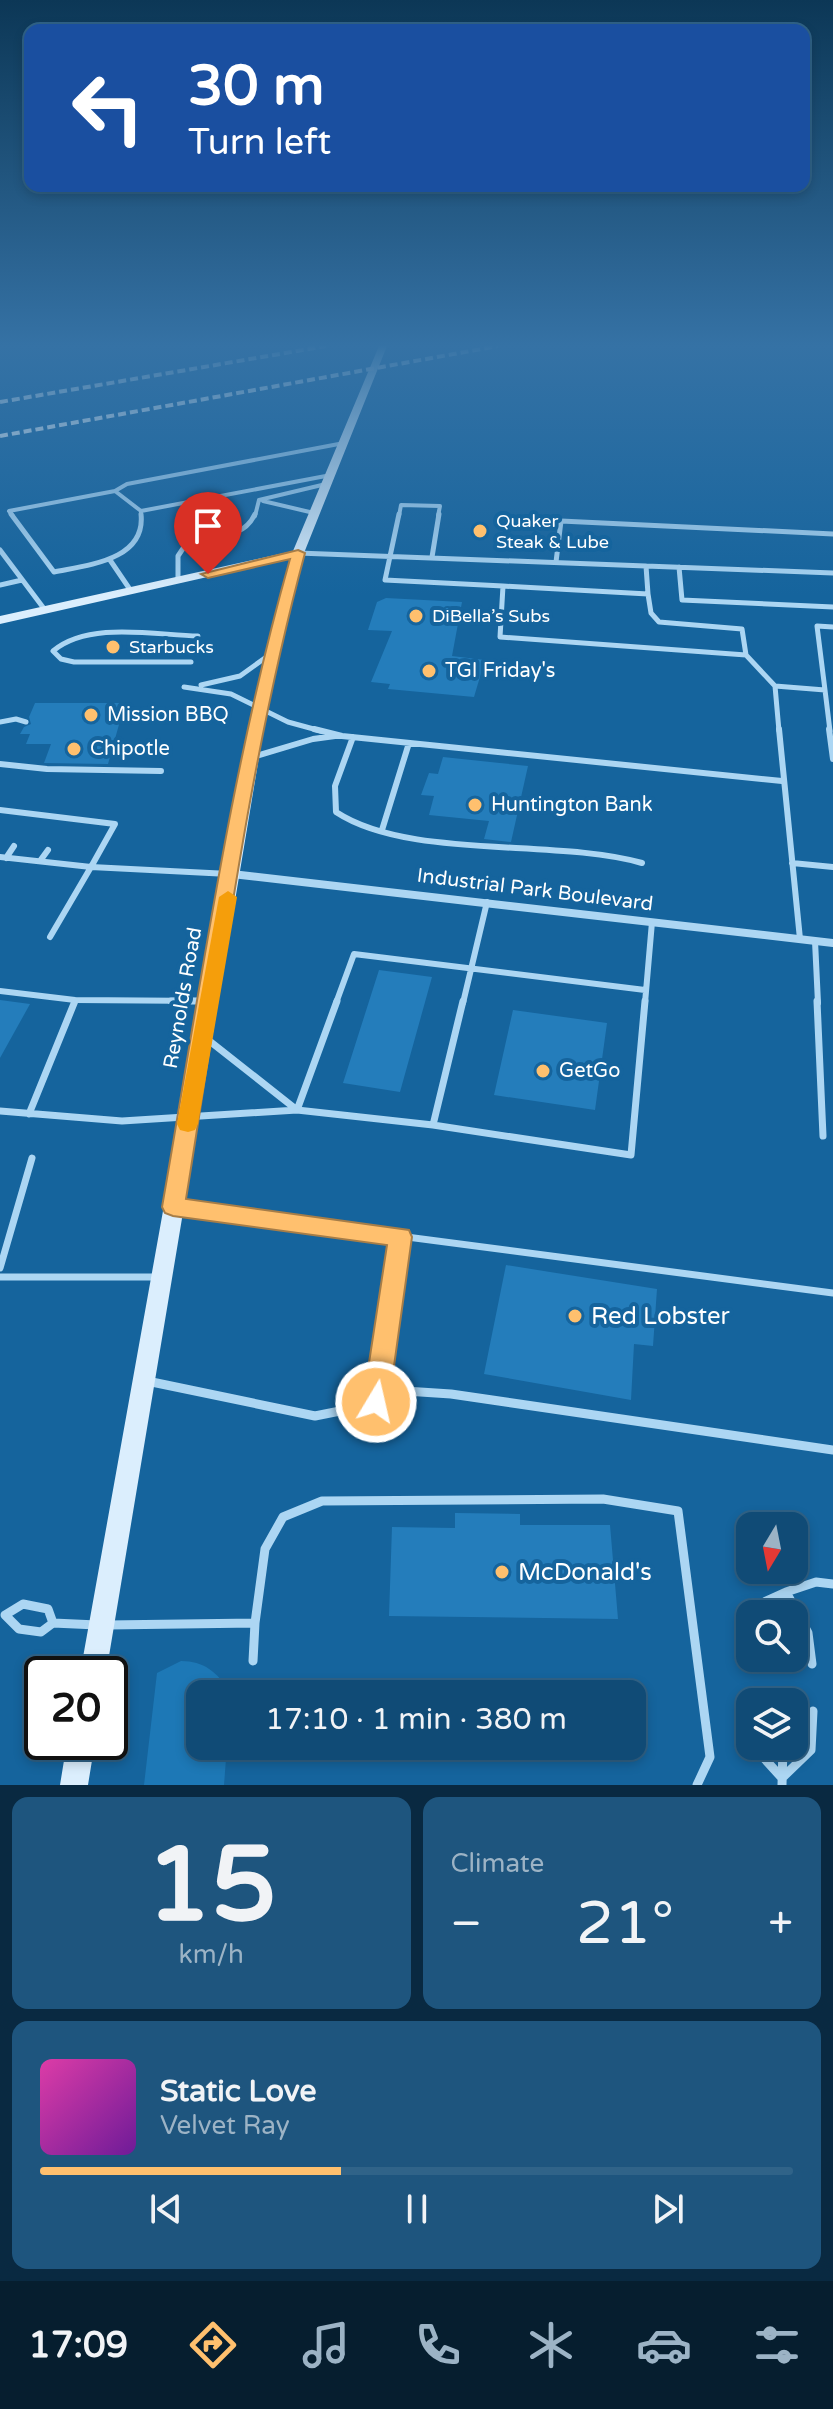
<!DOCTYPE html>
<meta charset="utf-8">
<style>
:root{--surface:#104b76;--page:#1e557e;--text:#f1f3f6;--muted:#9cb3c5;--line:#306388;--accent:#ffc06e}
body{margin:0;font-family:"Varela Round",sans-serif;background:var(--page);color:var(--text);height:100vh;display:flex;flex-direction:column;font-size:30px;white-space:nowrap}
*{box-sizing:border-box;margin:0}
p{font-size:26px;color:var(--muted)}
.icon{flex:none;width:44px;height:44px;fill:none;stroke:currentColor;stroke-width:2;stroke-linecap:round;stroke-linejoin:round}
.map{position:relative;height:1785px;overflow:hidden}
.details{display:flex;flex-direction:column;gap:12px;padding:12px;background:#092941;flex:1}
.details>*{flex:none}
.banner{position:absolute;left:24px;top:24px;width:786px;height:168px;border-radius:16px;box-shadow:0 4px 12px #0003,0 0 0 2px var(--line);background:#1a4fa0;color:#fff;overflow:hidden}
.needle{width:52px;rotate:190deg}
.tools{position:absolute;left:736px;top:1512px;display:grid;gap:16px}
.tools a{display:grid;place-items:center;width:72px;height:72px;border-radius:16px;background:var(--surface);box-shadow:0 4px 12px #0003,0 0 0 2px var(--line);font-size:40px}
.speed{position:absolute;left:24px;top:1656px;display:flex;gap:16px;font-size:40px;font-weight:700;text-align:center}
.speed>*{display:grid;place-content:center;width:104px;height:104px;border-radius:50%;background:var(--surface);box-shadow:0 4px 12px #0003,0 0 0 2px var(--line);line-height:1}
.speed .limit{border:4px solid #111;border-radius:12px;background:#fff;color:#111}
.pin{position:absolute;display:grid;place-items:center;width:68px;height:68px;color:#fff;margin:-82px -34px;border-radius:50% 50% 50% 0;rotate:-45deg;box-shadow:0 0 8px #0007}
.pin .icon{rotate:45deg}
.me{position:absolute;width:88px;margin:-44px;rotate:9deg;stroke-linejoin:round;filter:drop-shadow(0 0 6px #0008)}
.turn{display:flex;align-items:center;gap:28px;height:168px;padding:0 32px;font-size:36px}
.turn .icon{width:104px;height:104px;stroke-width:2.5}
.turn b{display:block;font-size:56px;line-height:68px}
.big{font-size:60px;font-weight:600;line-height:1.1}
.details .card{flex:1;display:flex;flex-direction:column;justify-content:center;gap:12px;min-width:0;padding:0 28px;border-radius:16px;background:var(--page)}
.details .dial{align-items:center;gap:0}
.dial b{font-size:104px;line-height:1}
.song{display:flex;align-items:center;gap:24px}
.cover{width:96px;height:96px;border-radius:12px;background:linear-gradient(135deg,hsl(320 70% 55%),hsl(280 70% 35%))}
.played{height:8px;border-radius:4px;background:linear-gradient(90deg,var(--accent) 40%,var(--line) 40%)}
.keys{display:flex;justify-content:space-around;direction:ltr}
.heat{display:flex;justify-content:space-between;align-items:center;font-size:44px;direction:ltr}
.details .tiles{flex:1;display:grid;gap:12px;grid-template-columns:1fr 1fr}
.card:last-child{grid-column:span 2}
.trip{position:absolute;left:186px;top:1680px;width:460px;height:80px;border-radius:16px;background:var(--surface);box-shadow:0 4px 12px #0003,0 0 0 2px var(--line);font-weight:600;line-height:80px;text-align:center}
.menu{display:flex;height:128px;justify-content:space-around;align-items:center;background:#061e2f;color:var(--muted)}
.menu .icon{width:56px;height:56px}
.menu .active{color:var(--accent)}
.menu b{font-size:36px;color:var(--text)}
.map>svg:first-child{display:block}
.green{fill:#1d78b6}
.building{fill:#247dbb}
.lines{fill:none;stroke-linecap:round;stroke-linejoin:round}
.lane-far4{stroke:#acd6f3;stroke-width:4}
.lane-far3{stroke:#acd6f3;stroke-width:5}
.lane-far2{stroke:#acd6f3;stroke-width:6}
.lane-far1{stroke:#acd6f3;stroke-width:7}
.lane{stroke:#acd6f3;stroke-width:9}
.street{stroke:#acd6f3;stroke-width:8}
.secondary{fill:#dbeefd;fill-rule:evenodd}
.rail{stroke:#fff;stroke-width:4;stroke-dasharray:8 4;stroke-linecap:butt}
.route{fill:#ffc06e;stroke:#a67d48;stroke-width:2}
.slow{fill:#f59e0b}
.poi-dot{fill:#ffc06e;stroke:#15649d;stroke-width:3}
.labels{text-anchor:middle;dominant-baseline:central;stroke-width:8;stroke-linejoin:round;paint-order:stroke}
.far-poi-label{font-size:18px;fill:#fff;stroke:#15649d;text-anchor:start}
.poi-label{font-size:20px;fill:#fff;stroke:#15649d;text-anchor:start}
.street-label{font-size:20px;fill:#fff;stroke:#15649d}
.near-poi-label{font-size:24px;fill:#fff;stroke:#15649d;text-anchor:start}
</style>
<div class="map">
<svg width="833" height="1785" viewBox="0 0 833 1785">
<rect width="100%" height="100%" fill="#15649d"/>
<path class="green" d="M 181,1661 C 204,1661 217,1672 229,1691 L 230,1694 L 200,1694 L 200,1746 L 227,1746 L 224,1785 L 144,1785 L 157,1673 Z"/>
<path class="building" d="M 386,598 L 462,602 L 452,656 L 485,660 L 474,697 L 388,689 L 390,684 L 371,682 L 392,631 L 368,630 L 377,602 Z
M 35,703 L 125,703 L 108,764 L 44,763 L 51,744 L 26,744 L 30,734 L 20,734 L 24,727 L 31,724 L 29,717 Z
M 443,757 L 528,766 L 511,842 L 484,839 L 489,821 L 429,815 L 434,796 L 421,795 L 429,773 L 438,774 Z
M 379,970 L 432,977 L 400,1092 L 343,1083 Z
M 0,1000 L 30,1004 L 0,1058 Z
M 513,1010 L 607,1023 L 595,1110 L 494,1095 Z
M 506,1265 L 657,1289 L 653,1346 L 634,1344 L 631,1400 L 484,1374 Z
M 455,1513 L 520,1514 L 520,1525 L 610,1525 L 618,1619 L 389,1616 L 392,1527 L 455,1528 Z"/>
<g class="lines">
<path class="lane-far4" d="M 331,475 L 141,511 L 115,491 L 127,484 L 344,443
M 259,500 L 326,484
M 263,501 L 314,513
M 141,511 L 141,516
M 13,516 L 9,511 L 115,491
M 255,516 L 259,500
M 399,516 L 401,505 L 440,506 L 438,516"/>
<path class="lane-far3" d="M 11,514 L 54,572 C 88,565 146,560 141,514
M 399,514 L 385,580 L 503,586
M 0,550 L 45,610
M 298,553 L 833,573
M 432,557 L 439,514
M 110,560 L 131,591
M 556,562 L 561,521 L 833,534
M 646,566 L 648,594
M 679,567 L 682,600 L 833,607
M 178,580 L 178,556 L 188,541 C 213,533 242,542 255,514
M 0,585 L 22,580
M 503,586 L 648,594 L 651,613 L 659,622 L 742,629 L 746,655 L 500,637 Z
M 746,655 L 775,686 L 779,731
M 191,662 L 74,662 L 61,659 L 53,651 C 89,621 154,635 198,636
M 201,685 L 240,676 L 272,653
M 775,686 L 825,690 L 830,731
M 184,687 L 231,694 L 288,722 L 321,731
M 825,690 L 817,626 L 833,627
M 0,722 L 16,719 L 26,722"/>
<path class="lane-far2" d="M 314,729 L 342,736 L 782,781
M 779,729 L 800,939
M 829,729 L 833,759
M 353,737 L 335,786 L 336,812 C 409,860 554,838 642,863
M 253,757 L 313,739 L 335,736
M 0,764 L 47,769 L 161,771
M 0,810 L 115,824 L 91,867 L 0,857
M 382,830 L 409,743
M 6,858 L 14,846
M 40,861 L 48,850
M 792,863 L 833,867
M 50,937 L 91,867 L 229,874
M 815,941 L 818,1003
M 0,991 L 75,1000 L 208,1001
M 336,1003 L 354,954 L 645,990
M 463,1003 L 487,902
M 645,1003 L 652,922"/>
<path class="lane-far1" d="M 171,1001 L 208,1001
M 337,1001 L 297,1110 L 433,1125 L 631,1155 L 645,1001
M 817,1001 L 823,1136
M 0,1111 L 122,1121 L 297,1110 L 207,1039
M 29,1114 L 75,1001
M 433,1125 L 463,1001
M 178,1207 L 833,1293
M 0,1268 L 32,1158
M 0,1277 L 157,1277
M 384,1348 L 400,1237"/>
<path class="lane" d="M 147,1381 L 315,1416 L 360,1407 L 405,1391 L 451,1394 L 833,1450
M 376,1402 L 384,1346
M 23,1604 L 48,1609 L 53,1623 L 41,1632 L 19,1629 L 5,1615 Z
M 783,1614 L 786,1592 L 816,1582 L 833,1584
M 53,1623 L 97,1625
M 255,1623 L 265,1549 L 283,1517 L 322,1501 L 603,1499 L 678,1511 L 710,1757 L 697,1785
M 108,1625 L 255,1623 L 253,1661
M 746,1653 L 749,1609 L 786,1592 L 808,1633 L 812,1664
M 745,1698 L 745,1738 L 750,1743
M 753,1746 L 782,1778 L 811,1750 L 813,1711
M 782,1785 L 783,1746"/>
<path class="street" d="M 232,874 L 833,943"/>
<path class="secondary" d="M 379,346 L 387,346 L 304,553 L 267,709 L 106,1674 L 80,1674 L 253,709 L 291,558 L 0,624 L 0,616 L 293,551 Z
M 67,1742 L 95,1742 L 88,1785 L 60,1785 Z"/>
<path class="rail" d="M 0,402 L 326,346
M 0,436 L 498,346"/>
</g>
<linearGradient id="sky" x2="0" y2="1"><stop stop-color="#0c3756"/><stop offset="0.58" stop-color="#3572a5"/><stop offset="1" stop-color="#3572a5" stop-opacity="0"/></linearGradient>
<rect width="833" height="596" fill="url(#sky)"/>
<path class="route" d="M 298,550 L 305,553 C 248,764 221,984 186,1199 L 409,1230 L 412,1237 L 389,1402 L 385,1410 L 376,1413 L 366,1410 L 363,1402 L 387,1245 L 173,1216 L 165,1213 L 162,1207 C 200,991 230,770 290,559 L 208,578 L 201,574 Z"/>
<path class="slow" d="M 228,891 L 237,897 L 198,1124 L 195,1130 L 188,1132 L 180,1130 L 177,1124 L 219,897 Z"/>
<g class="poi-dot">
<circle cx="480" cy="531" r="8"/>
<circle cx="416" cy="616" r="8"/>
<circle cx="113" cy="647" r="8"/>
<circle cx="429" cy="671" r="8"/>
<circle cx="91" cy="715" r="8"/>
<circle cx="74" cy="749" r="8"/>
<circle cx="475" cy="805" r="8"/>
<circle cx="543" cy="1071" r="8"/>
<circle cx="575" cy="1316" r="8"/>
<circle cx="502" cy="1572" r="8"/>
</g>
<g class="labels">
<g class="far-poi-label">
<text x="496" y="521">Quaker<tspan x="496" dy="21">Steak &amp; Lube</tspan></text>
<text x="432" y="616">DiBella’s Subs</text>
<text x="129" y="647">Starbucks</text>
</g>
<g class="poi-label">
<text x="445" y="671">TGI Friday's</text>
<text x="107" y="715">Mission BBQ</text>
<text x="90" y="749">Chipotle</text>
<text x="491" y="805">Huntington Bank</text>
<text x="559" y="1071">GetGo</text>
</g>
<g class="street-label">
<text transform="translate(535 890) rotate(7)">Industrial Park Boulevard</text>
<text transform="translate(183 998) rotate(-80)">Reynolds Road</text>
</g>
<g class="near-poi-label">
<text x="591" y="1316">Red Lobster</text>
<text x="518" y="1572">McDonald's</text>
</g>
</g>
</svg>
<div class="tools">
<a><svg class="needle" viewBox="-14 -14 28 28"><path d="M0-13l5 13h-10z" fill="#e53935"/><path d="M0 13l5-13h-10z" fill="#9cb3c5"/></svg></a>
<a><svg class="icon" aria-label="search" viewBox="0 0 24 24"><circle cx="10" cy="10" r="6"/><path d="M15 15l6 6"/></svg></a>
<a><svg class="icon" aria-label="layers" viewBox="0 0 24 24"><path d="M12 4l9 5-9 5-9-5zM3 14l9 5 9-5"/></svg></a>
</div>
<div class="speed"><div class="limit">20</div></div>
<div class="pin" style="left:208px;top:574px;background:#d93025"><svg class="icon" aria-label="arrive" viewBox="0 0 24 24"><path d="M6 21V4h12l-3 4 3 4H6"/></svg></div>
<svg class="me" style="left:376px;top:1402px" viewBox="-20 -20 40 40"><circle r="17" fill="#ffc06e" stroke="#fff" stroke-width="3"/><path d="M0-11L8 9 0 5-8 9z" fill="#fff"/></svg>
<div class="trip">17:10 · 1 min · 380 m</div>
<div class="banner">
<div class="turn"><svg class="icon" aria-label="left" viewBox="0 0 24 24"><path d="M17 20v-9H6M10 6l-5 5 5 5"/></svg><div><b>30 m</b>Turn left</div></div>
</div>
</div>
<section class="details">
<div class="tiles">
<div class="card dial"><b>15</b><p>km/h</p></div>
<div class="card"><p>Climate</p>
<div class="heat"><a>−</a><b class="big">21°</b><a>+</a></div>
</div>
<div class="card">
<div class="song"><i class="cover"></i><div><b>Static Love</b><p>Velvet Ray</p></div></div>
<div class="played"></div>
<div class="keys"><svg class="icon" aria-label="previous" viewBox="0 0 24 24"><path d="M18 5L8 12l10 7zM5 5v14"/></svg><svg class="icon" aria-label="pause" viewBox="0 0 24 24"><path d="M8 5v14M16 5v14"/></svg><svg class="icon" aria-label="next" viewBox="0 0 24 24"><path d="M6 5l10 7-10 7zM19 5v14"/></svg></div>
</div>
</div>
</section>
<nav class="menu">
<b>17:09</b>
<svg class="icon active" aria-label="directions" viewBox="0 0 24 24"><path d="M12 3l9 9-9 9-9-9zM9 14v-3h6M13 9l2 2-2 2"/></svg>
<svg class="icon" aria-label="music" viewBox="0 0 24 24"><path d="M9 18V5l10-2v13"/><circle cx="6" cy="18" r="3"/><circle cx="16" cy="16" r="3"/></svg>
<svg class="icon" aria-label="phone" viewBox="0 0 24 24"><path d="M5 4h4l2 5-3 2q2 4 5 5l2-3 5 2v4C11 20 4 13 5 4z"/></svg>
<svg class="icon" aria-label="climate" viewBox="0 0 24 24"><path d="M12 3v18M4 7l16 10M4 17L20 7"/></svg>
<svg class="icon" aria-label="car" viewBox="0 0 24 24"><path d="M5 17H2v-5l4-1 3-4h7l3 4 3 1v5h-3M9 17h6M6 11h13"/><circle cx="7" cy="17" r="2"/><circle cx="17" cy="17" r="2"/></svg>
<svg class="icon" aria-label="filters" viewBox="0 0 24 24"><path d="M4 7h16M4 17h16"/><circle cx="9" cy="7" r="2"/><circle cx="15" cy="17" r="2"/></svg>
</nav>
